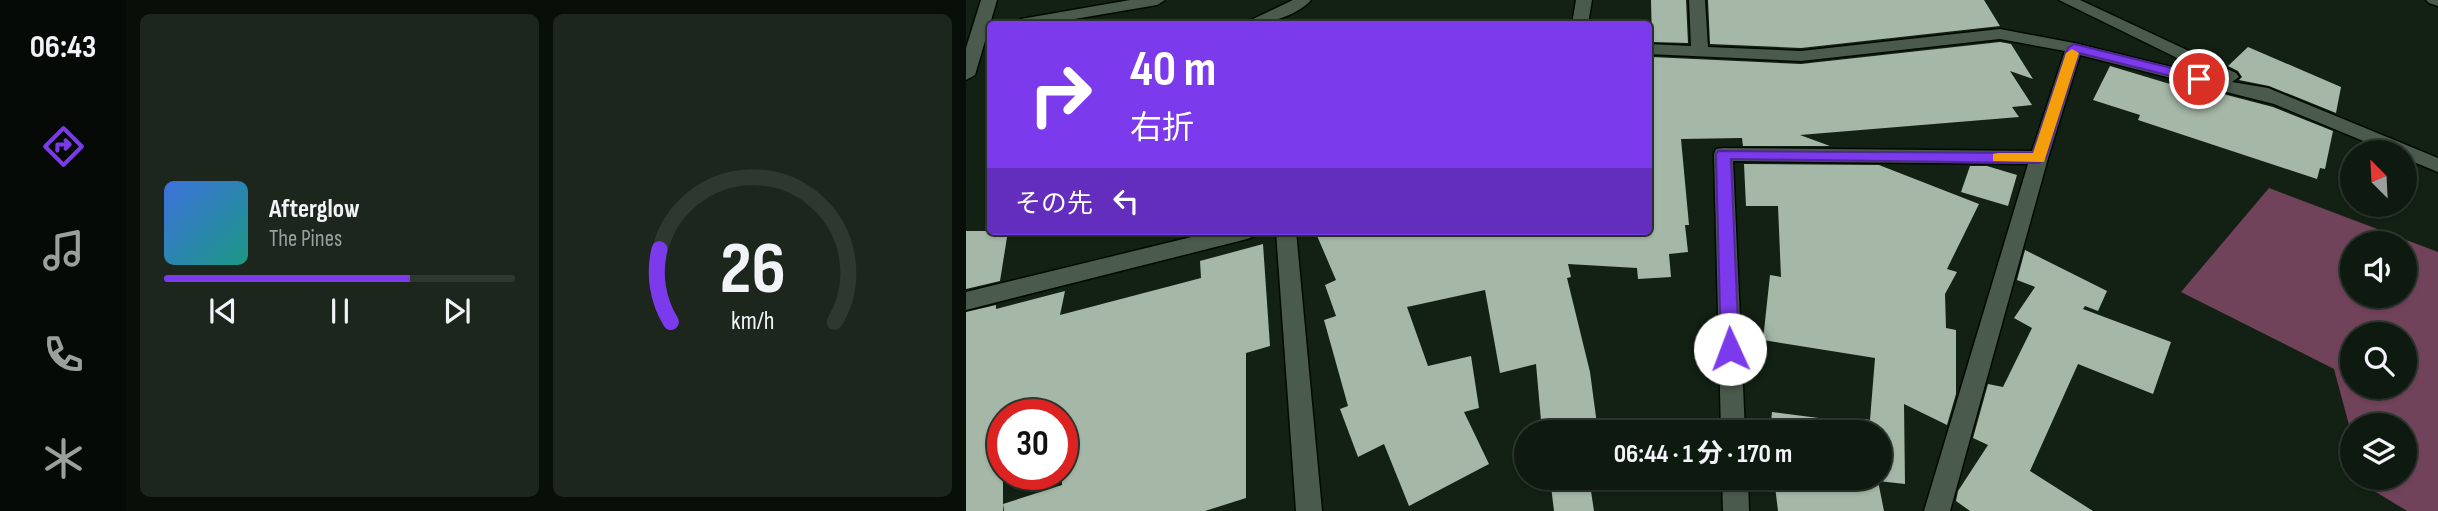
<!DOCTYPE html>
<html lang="ja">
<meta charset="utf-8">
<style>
:root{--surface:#0e190f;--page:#1c261d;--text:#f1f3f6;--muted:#9ba09e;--line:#2e382f;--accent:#7c3aed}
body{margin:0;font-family:"Sofia Sans Condensed","Noto Sans JP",sans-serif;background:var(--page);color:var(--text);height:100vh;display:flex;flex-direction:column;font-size:26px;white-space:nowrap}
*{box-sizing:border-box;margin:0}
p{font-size:23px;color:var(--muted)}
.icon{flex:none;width:38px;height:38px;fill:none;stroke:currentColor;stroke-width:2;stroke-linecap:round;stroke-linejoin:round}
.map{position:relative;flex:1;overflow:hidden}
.panel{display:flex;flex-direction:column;gap:14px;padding:14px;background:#080e08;width:840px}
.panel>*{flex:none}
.hud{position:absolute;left:21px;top:21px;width:665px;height:214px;border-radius:7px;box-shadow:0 2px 5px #0004,0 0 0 2px var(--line);background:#7c3aed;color:#fff;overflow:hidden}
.needle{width:46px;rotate:336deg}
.controls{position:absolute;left:1374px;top:140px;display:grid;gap:14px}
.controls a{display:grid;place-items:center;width:77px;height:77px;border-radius:50%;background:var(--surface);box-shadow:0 2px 5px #0004,0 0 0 2px var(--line);font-size:35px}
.speed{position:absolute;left:21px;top:399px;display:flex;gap:14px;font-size:35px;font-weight:700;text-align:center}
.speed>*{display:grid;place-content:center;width:91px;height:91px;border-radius:50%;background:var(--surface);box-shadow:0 2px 5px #0004,0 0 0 2px var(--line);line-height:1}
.speed .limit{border:10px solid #d22;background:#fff;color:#111}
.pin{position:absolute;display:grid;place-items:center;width:60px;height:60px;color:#fff;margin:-30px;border:4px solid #fff;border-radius:50%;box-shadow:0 2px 7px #0007}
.me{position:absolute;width:77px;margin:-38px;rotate:358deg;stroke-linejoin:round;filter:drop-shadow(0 0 5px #0008)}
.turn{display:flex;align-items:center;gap:24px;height:147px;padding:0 28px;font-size:32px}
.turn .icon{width:91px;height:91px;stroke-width:2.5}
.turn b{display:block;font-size:49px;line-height:60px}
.then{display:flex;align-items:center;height:66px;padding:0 28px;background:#0003;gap:14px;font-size:26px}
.panel .card{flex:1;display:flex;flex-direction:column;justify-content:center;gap:10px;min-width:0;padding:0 24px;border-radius:10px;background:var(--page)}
.panel .dial{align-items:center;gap:0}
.dial svg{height:182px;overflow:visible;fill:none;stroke:var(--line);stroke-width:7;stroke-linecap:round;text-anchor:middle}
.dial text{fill:var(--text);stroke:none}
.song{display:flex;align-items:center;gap:21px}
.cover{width:84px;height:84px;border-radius:10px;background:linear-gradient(135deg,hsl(220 70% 55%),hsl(170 70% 35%))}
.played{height:7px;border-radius:4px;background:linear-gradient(90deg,var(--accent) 70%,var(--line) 70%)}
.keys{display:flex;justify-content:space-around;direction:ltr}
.panel .tiles{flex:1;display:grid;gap:14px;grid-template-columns:repeat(2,1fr)}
.trip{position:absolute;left:548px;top:420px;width:378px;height:70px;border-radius:35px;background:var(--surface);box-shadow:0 2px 5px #0004,0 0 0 2px var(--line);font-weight:700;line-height:70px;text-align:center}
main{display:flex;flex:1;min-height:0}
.tab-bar{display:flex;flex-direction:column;width:126px;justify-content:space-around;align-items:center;background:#060a06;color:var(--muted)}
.tab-bar .icon{width:49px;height:49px}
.tab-bar .selected{color:var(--accent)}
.tab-bar b{font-size:32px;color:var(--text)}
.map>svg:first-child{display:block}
.forest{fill:#71435a;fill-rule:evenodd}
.building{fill:#a5b7a7;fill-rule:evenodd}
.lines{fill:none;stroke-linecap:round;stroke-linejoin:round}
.minor-casing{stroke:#010a02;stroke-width:3}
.minor{fill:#4a5a4c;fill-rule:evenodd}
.route{fill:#7c3aed;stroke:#51269a;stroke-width:2}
.slow{fill:#f59e0b}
</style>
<main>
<nav class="tab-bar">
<b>06:43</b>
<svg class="icon selected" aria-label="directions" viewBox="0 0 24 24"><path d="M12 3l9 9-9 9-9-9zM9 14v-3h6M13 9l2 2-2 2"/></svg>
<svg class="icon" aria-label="music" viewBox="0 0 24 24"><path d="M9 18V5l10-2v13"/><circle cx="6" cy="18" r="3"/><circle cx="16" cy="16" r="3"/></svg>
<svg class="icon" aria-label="phone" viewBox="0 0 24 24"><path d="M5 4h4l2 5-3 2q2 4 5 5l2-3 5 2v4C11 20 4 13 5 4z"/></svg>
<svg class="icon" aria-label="climate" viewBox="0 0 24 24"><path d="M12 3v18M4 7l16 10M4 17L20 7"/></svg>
</nav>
<section class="panel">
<div class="tiles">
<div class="card">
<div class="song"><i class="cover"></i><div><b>Afterglow</b><p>The Pines</p></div></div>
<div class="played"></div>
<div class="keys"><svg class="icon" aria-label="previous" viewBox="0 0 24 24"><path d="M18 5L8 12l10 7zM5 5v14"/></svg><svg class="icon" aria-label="pause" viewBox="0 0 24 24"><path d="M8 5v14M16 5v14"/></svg><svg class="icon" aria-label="next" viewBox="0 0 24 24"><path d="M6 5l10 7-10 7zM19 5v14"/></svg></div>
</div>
<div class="card dial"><svg viewBox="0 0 100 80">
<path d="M14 69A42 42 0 1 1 86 69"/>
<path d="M14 69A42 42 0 0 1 9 37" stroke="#7c3aed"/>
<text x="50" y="56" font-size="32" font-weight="700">26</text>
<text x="50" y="72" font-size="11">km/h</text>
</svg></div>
</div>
</section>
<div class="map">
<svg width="1472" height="511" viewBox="0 0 1472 511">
<rect width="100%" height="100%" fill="#122114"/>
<path class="forest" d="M 1303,188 L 1472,252 L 1472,511 L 1441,511 L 1400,486 L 1397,478 L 1438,478 L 1438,425 L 1386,425 L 1386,436 L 1368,369 L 1215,292 ZM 1386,243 L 1438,243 L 1438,296 L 1386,296 ZM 1386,334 L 1438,334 L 1438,387 L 1386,387 Z"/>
<path class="building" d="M 685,0 L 720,0 L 722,43 L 686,42 Z
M 742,0 L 1018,0 L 1034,26 L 835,48 L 744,44 Z
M 1034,42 L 1045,44 L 1067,79 L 1044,71 L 1066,105 L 1046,107 L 1053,117 L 834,135 L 864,146 L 777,146 L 776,138 L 715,139 L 723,225 L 719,225 L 722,252 L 703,254 L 705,277 L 672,279 L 671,268 L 602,264 L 605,277 L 601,278 L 624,372 L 632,432 L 576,432 L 570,364 L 534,373 L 519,290 L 441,307 L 462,366 L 505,356 L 513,408 L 498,412 L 523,464 L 443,506 L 418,444 L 392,457 L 374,409 L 382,406 L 358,320 L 370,316 L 359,285 L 370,280 L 349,231 L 599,231 L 670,235 L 670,231 L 682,231 L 682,59 L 686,57 L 835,64 Z
M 1282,47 L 1375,87 L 1370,113 L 1303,86 L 1273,80 L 1276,77 L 1272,71 L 1262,66 Z
M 1144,66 L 1234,93 L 1238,89 L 1307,107 L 1367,131 L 1359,169 L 1354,168 L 1351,179 L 1172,120 L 1174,115 L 1127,100 Z
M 778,164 L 913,165 L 1013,204 L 981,269 L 991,272 L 979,294 L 980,328 L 990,330 L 990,394 L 981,425 L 938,404 L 939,484 L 912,481 L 918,511 L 812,511 L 808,478 L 914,478 L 914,432 L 804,432 L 806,412 L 899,424 L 899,419 L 904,420 L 909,358 L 797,340 L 804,275 L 815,277 L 812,206 L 780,206 Z
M 1004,166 L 1021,166 L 1051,175 L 1042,206 L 995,192 Z
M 0,231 L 42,231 L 34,281 L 0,289 Z
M 297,244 L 304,346 L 280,353 L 280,498 L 239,511 L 38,511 L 37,504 L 37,511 L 0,511 L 0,312 L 30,305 L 30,309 L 99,291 L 94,315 L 235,278 L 234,261 ZM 37,415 L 96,415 L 96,485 L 37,504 Z
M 1059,250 L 1141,291 L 1132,311 L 1119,306 L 1117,309 L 1205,342 L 1187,394 L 1112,364 L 1064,471 L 1127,511 L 1004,511 L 990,501 L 992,491 L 1022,445 L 1007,438 L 1022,384 L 1037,387 L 1066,328 L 1048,318 L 1069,287 L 1051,280 Z
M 584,478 L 623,478 L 628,511 L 588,511 Z"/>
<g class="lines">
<g class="minor-casing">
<path id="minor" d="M 15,0 L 31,0 L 9,75 L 0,80 L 0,48 Z
M 164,0 L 199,0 L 191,5 L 79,24 L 47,24 L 55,19 Z
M 327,0 L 345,0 C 334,13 308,22 292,24 L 285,20 Z
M 610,0 L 626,0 L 622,24 L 606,24 Z
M 723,0 L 739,0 L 742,47 L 835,51 L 1034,29 L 1108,43 L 1254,79 L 1093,0 L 1114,0 L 1270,73 L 1273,77 L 1266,82 L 1302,88 L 1472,158 L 1472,172 L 1438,158 L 1438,152 L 1424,152 L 1308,104 L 1114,55 L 1082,158 L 984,511 L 958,511 L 1062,164 L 767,161 L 779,432 L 755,432 L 748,154 L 750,149 L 757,148 L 1066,151 L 1099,51 L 1034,39 L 835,61 L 682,54 L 682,44 L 725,46 Z
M 1460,0 L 1472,0 L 1472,6 L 1463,3 Z
M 250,231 L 291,231 L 288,236 L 281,239 L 0,310 L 0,292 Z
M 310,231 L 330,231 L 356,511 L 330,511 Z
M 756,478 L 782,478 L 783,511 L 757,511 Z"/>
</g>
<use href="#minor" class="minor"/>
</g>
<path class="route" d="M 1108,44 L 1238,76 L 1240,79 L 1233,83 L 1113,53 L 1080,158 L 1073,163 L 765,159 L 773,349 L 770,354 L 764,356 L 758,354 L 755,349 L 750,154 L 752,151 L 1067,153 L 1102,48 Z"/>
<path class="slow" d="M 1106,49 L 1113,53 L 1078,162 L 1027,161 L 1027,154 L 1032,153 L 1067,153 L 1100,53 Z"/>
</svg>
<div class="controls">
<a><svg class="needle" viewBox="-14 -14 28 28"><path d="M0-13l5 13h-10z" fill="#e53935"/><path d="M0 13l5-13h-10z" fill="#9ba09e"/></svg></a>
<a><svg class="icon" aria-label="sound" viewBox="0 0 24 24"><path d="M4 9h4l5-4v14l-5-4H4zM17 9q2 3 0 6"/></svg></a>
<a><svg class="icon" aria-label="search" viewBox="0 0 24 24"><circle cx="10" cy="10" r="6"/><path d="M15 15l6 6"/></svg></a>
<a><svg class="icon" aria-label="layers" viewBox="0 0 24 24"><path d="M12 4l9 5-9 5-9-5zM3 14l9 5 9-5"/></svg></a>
</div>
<div class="speed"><div class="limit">30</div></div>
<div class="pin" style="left:1233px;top:79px;background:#d93025"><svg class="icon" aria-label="arrive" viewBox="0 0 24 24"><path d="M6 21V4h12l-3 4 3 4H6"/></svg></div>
<svg class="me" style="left:764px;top:349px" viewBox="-20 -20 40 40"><circle r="19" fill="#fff"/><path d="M0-13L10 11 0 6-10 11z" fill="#7c3aed"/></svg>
<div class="trip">06:44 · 1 分 · 170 m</div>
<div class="hud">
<div class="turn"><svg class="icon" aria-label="right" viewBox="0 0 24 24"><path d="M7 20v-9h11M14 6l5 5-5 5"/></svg><div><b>40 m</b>右折</div></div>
<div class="then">その先<svg class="icon" aria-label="left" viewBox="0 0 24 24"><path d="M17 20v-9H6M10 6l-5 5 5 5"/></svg></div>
</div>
</div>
</main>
